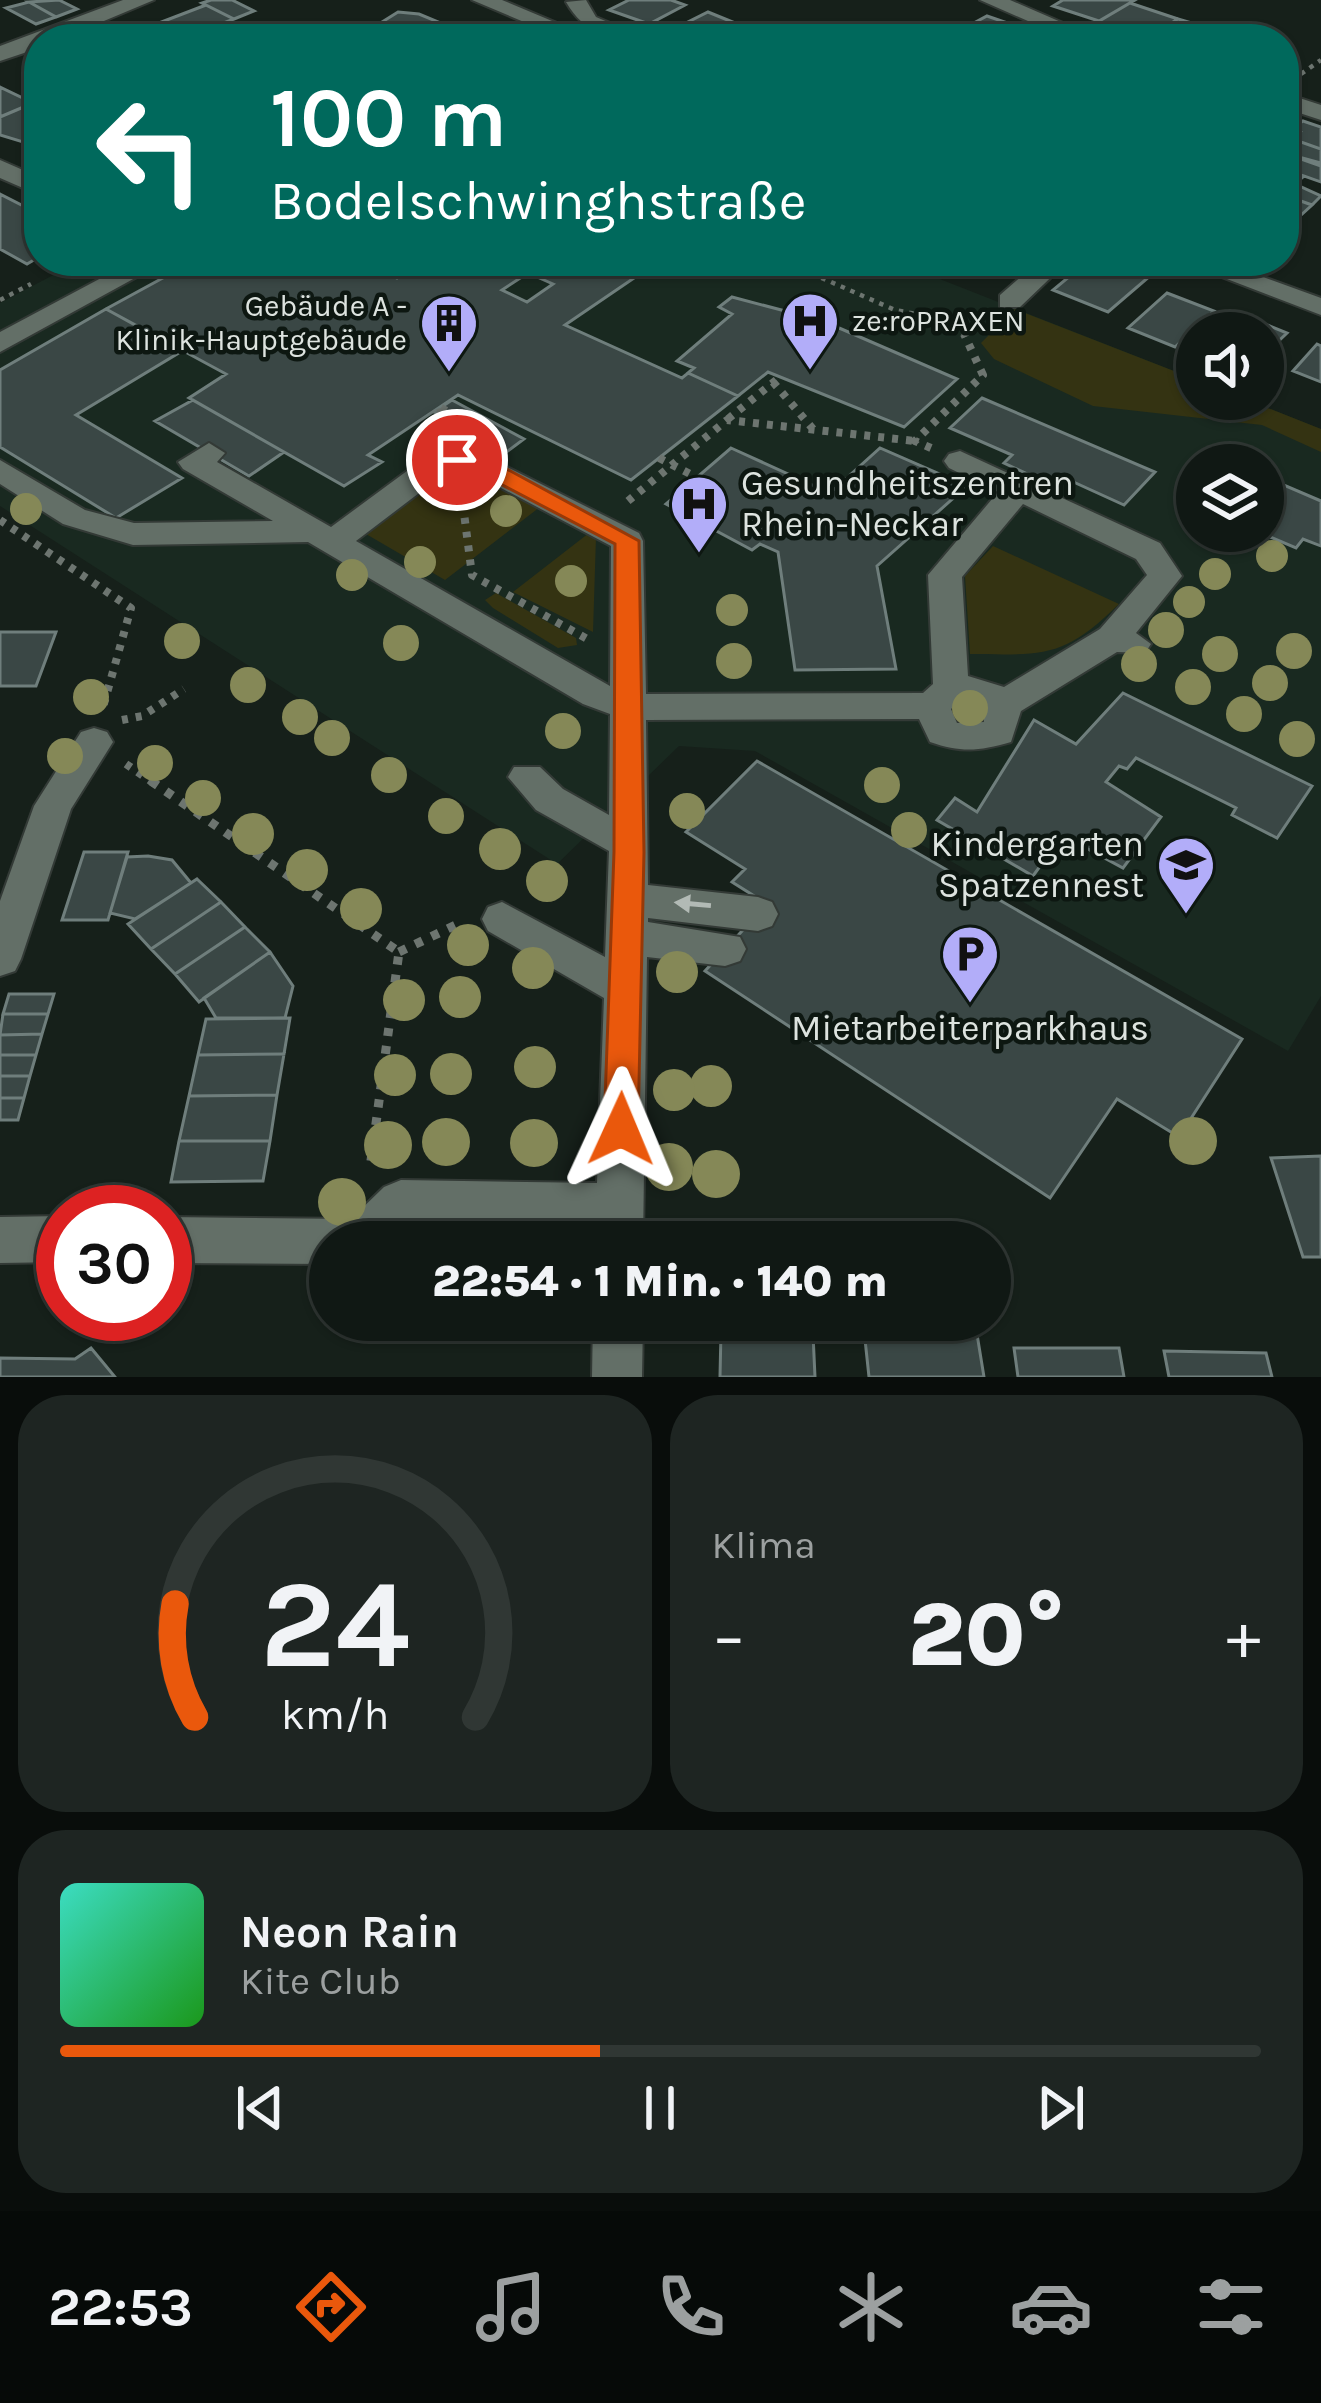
<!DOCTYPE html>
<html lang="de">
<meta charset="utf-8">
<style>
:root{--surface:#101814;--page:#1e2522;--text:#f1f3f6;--muted:#9ca0a0;--line:#303734;--accent:#ea580c}
body{margin:0;font-family:Karla,sans-serif;background:var(--page);color:var(--text);height:100vh;display:flex;flex-direction:column;font-size:45px;white-space:nowrap}
*{box-sizing:border-box;margin:0}
p{font-size:39px;color:var(--muted)}
.icon{flex:none;width:66px;height:66px;fill:none;stroke:currentColor;stroke-width:2;stroke-linecap:round;stroke-linejoin:round}
.map{position:relative;height:1377px;overflow:hidden}
.drawer{display:flex;flex-direction:column;gap:18px;padding:18px;background:#090d0b;flex:1}
.drawer>*{flex:none}
.banner{position:absolute;left:24px;top:24px;width:1275px;height:252px;border-radius:48px;box-shadow:0 3px 9px #0004,0 0 0 3px var(--line);background:#00695c;color:#fff;overflow:hidden}
.controls{position:absolute;left:1176px;top:312px;display:grid;gap:24px}
.controls a{display:grid;place-items:center;width:108px;height:108px;border-radius:50%;background:var(--surface);box-shadow:0 3px 9px #0004,0 0 0 3px var(--line);font-size:60px}
.speed{position:absolute;left:36px;top:1185px;display:flex;gap:24px;font-size:60px;font-weight:700;text-align:center}
.speed>*{display:grid;place-content:center;width:156px;height:156px;border-radius:50%;background:var(--surface);box-shadow:0 3px 9px #0004,0 0 0 3px var(--line);line-height:1}
.speed .limit{border:18px solid #d22;background:#fff;color:#111}
.pin{position:absolute;display:grid;place-items:center;width:102px;height:102px;color:#fff;margin:-51px;border:6px solid #fff;border-radius:50%;box-shadow:0 3px 12px #0007}
.me{position:absolute;width:132px;margin:-66px;rotate:1deg;stroke-linejoin:round;filter:drop-shadow(0 0 9px #0008)}
.turn{display:flex;align-items:center;gap:42px;height:252px;padding:0 48px;font-size:54px}
.turn .icon{width:156px;height:156px;stroke-width:2.5}
.turn b{display:block;font-size:84px;line-height:102px}
.big{font-size:90px;font-weight:800;line-height:1.1}
.drawer .widget{flex:1;display:flex;flex-direction:column;justify-content:center;gap:18px;min-width:0;padding:0 42px;border-radius:48px;background:var(--page)}
.drawer .dial{align-items:center;gap:0}
.dial svg{height:312px;overflow:visible;fill:none;stroke:var(--line);stroke-width:7;stroke-linecap:round;text-anchor:middle}
.dial text{fill:var(--text);stroke:none}
.song{display:flex;align-items:center;gap:36px}
.cover{width:144px;height:144px;border-radius:18px;background:linear-gradient(135deg,hsl(170 70% 55%),hsl(120 70% 35%))}
.played{height:12px;border-radius:6px;background:linear-gradient(90deg,var(--accent) 45%,var(--line) 45%)}
.keys{display:flex;justify-content:space-around;direction:ltr}
.heat{display:flex;justify-content:space-between;align-items:center;font-size:66px;direction:ltr}
.drawer .tiles{flex:1;display:grid;gap:18px;grid-template-columns:1fr 1fr}
.widget:last-child{grid-column:span 2}
.trip{position:absolute;left:309px;top:1221px;width:702px;height:120px;border-radius:60px;background:var(--surface);box-shadow:0 3px 9px #0004,0 0 0 3px var(--line);font-weight:800;line-height:120px;text-align:center}
.tabs{display:flex;height:192px;justify-content:space-around;align-items:center;background:#060a08;color:var(--muted)}
.tabs .icon{width:84px;height:84px}
.tabs .on{color:var(--accent)}
.tabs b{font-size:54px;color:var(--text)}
.map>svg:first-child{display:block}
.built{fill:#192920;fill-rule:evenodd}
.green{fill:#343312}
.building{fill:#3a4745;stroke:#6f7e7c;stroke-width:3;fill-rule:evenodd}
.lines{fill:none;stroke-linecap:round;stroke-linejoin:round}
.minor-casing{stroke:#333a36;stroke-width:4}
.path-far2{stroke:#6d7570;stroke-width:4.5;stroke-dasharray:4.5 6;stroke-linecap:butt}
.path-far1{stroke:#6d7570;stroke-width:8;stroke-dasharray:6 8;stroke-linecap:butt}
.path{stroke:#6d7570;stroke-width:9;stroke-dasharray:8 10;stroke-linecap:butt}
.minor{fill:#636f67;fill-rule:evenodd}
.tree{fill:#858857}
.oneway{fill:#b2bab5}
.route{fill:#ea580c;stroke:#983908;stroke-width:3}
.labels{text-anchor:middle;dominant-baseline:central;stroke-width:9;stroke-linejoin:round;paint-order:stroke}
.far-poi-label{font-size:30px;fill:#dde3df;stroke:#0d1711;text-anchor:end}
.poi-label{font-size:36px;fill:#dde3df;stroke:#0d1711;text-anchor:start}
</style>
<div class="map">
<svg width="1321" height="1377" viewBox="0 0 1321 1377">
<rect width="100%" height="100%" fill="#16201a"/>
<path class="built" d="M 80,261 L 894,261 L 1197,380 L 1197,399 L 1245,399 L 1321,429 L 1321,996 L 1288,1051 L 755,751 L 679,746 L 557,864 L 0,506 L 0,303 ZM 1197,465 L 1263,465 L 1263,531 L 1197,531 Z"/>
<path class="green" d="M 1015,309 L 1197,380 L 1197,399 L 1245,399 L 1321,429 L 1321,452 L 1262,425 L 1093,406 L 994,359 L 981,343 Z
M 458,471 L 479,475 L 540,507 L 445,580 L 366,534 L 366,526 L 438,476 Z
M 589,533 L 596,537 L 593,632 L 513,592 Z
M 993,546 L 1119,604 C 1064,658 1045,655 970,654 L 965,576 Z
M 496,593 L 576,638 L 577,645 L 558,648 L 493,608 L 485,600 Z"/>
<path class="building" d="M 59,0 L 77,9 L 56,17 L 29,2 Z
M 211,0 L 232,0 L 254,11 L 234,19 L 202,3 Z
M 629,0 L 671,0 L 685,5 L 649,24 L 609,10 Z
M 1063,0 L 1135,0 L 1099,21 L 1053,6 Z
M 29,2 L 56,17 L 36,24 L 6,8 Z
M 1130,3 L 1178,19 L 1146,39 L 1096,23 Z
M 206,5 L 234,19 L 182,39 L 136,39 L 130,34 Z
M 398,12 L 419,14 L 436,21 L 397,39 L 366,32 Z
M 708,12 L 735,23 L 703,39 L 670,31 Z
M 987,16 L 1045,36 L 1013,39 L 972,24 Z
M 1178,19 L 1192,23 L 1182,30 L 1192,33 L 1184,39 L 1146,39 Z
M 426,25 L 451,35 L 397,39 Z
M 0,87 L 33,103 L 0,117 Z
M 33,103 L 39,105 L 39,134 L 23,142 L 0,135 L 0,117 Z
M 1303,121 L 1321,127 L 1321,149 L 1292,139 L 1300,132 L 1291,129 Z
M 1284,136 L 1321,149 L 1321,163 L 1284,153 Z
M 1284,153 L 1321,166 L 1321,182 L 1284,169 Z
M 1284,169 L 1304,176 L 1295,184 L 1321,196 L 1312,205 L 1284,195 Z
M 0,194 L 39,214 L 39,257 L 27,264 L 0,249 Z
M 1284,195 L 1312,205 L 1289,226 L 1284,225 Z
M 194,261 L 360,261 L 397,278 L 426,261 L 659,261 L 565,325 L 682,378 L 688,373 L 738,396 L 631,480 L 458,395 L 368,455 L 382,462 L 344,486 L 189,398 L 226,374 L 106,309 ZM 528,273 L 553,284 L 527,302 L 502,290 Z
M 1088,261 L 1111,261 L 1150,276 L 1108,312 L 1053,290 Z
M 1167,293 L 1214,311 L 1175,347 L 1128,328 Z
M 732,297 L 823,321 L 957,379 L 904,427 L 768,372 L 738,396 L 688,373 L 694,368 L 677,361 L 732,314 L 719,307 Z
M 106,309 L 182,351 L 76,415 L 182,478 L 116,518 L 0,447 L 0,370 Z
M 1238,318 L 1260,322 L 1287,333 L 1263,356 L 1263,333 L 1222,333 Z
M 1317,344 L 1321,346 L 1321,382 L 1293,371 Z
M 982,398 L 1155,472 L 1124,505 L 1058,475 L 1049,484 L 1004,463 L 1012,455 L 950,428 Z
M 193,400 L 284,452 L 249,476 L 155,421 Z
M 452,400 L 524,439 L 505,453 L 434,412 Z
M 731,448 L 830,493 L 880,448 L 967,486 L 877,566 L 896,669 L 795,670 L 778,552 L 760,544 L 752,550 L 666,504 Z
M 1263,476 L 1321,501 L 1321,546 L 1303,539 L 1296,548 L 1256,531 L 1263,531 Z
M 0,632 L 56,632 L 36,686 L 0,686 Z
M 1123,693 L 1312,786 L 1277,838 L 1232,815 L 1236,808 L 1136,758 L 1127,769 L 1119,766 L 1106,782 L 1161,817 L 1123,868 L 1073,841 L 1060,857 L 1051,851 L 1033,876 L 937,820 L 955,798 L 977,812 L 1034,720 L 1076,744 Z
M 757,761 L 1242,1039 L 1179,1137 L 1117,1099 L 1050,1198 L 705,971 L 767,904 L 732,882 L 745,869 L 686,832 Z
M 84,852 L 128,852 L 108,920 L 62,920 Z
M 148,856 L 172,860 L 191,883 L 135,919 L 110,913 L 127,857 Z
M 197,879 L 221,902 L 151,949 L 128,924 Z
M 221,902 L 245,927 L 175,974 L 151,949 Z
M 245,927 L 270,952 L 199,1002 L 175,974 Z
M 270,952 L 293,986 L 285,1018 L 216,1018 L 204,998 Z
M 9,994 L 54,994 L 48,1014 L 3,1014 Z
M 3,1014 L 48,1014 L 42,1034 L 0,1035 Z
M 290,1018 L 284,1054 L 198,1055 L 206,1019 Z
M 42,1034 L 36,1055 L 0,1055 L 0,1035 Z
M 284,1054 L 277,1095 L 189,1096 L 198,1055 Z
M 0,1055 L 36,1055 L 30,1076 L 0,1076 Z
M 0,1076 L 30,1076 L 24,1098 L 0,1098 Z
M 277,1095 L 270,1141 L 179,1141 L 189,1096 Z
M 0,1098 L 24,1098 L 18,1120 L 0,1120 Z
M 179,1141 L 270,1141 L 263,1181 L 171,1182 Z
M 1321,1156 L 1321,1257 L 1303,1257 L 1271,1158 Z
M 976,1328 L 984,1377 L 869,1377 L 864,1330 Z
M 721,1331 L 813,1334 L 815,1377 L 720,1377 Z
M 91,1348 L 115,1377 L 0,1377 L 0,1358 L 75,1359 Z
M 1014,1348 L 1119,1348 L 1124,1377 L 1018,1377 Z
M 1164,1351 L 1266,1353 L 1272,1377 L 1169,1377 Z"/>
<g class="lines">
<g class="minor-casing">
<path id="minor" d="M 123,0 L 154,0 L 61,39 L 39,39 L 39,48 L 0,61 L 0,46 Z
M 472,0 L 502,0 L 595,39 L 564,39 Z
M 586,0 L 596,17 L 648,39 C 611,39 585,35 566,2 Z
M 980,0 L 1010,0 L 1100,39 L 1069,39 Z
M 345,27 L 356,34 L 353,39 L 323,39 Z
M 1284,93 L 1321,105 L 1321,120 L 1284,108 Z
M 0,160 L 39,177 L 39,195 L 0,178 Z
M 133,261 L 166,261 L 0,352 L 0,332 Z
M 1039,261 L 1068,261 L 1020,307 L 1000,307 L 1000,295 Z
M 1180,261 L 1219,261 L 1321,298 L 1321,315 Z
M 209,443 L 225,453 L 217,462 L 331,527 L 430,454 L 475,451 L 639,533 L 643,541 L 646,694 L 923,693 L 933,684 L 928,575 L 998,492 L 949,468 L 944,461 L 949,454 L 960,451 L 1160,543 L 1182,576 L 1136,633 L 1151,644 L 1145,653 L 1117,652 L 1021,711 L 1011,742 C 979,751 962,753 930,742 L 919,719 L 646,720 L 648,885 L 758,897 L 772,902 L 778,914 L 772,926 L 758,931 L 648,918 L 648,922 L 740,937 L 746,949 L 740,961 L 725,966 L 647,957 L 643,1242 L 595,1242 L 596,1227 L 411,1224 L 394,1242 L 330,1242 L 330,1264 L 165,1263 L 165,1217 L 351,1219 L 384,1187 L 401,1180 L 597,1183 L 604,998 L 488,931 L 482,919 L 488,907 L 502,902 L 605,957 L 609,851 L 536,810 L 508,777 L 514,767 L 540,767 L 563,789 L 609,815 L 610,714 L 583,704 L 308,542 L 133,545 L 63,524 L 0,484 L 0,460 L 85,510 L 134,523 L 273,521 L 183,469 L 178,462 ZM 448,471 L 469,471 L 611,546 L 610,686 L 356,541 ZM 1023,504 L 1136,559 L 1147,575 L 1100,629 L 1004,687 L 968,676 L 962,577 ZM 960,701 L 983,710 L 984,722 L 957,723 L 951,709 Z
M 94,728 L 107,732 L 113,742 L 71,809 L 21,959 L 15,971 L 0,976 L 0,901 L 34,806 L 81,732 Z
M 63,1216 L 63,1262 L 0,1263 L 0,1217 Z
M 593,1320 L 643,1320 L 642,1377 L 592,1377 Z"/>
</g>
<path class="path-far2" d="M 1301,74 L 1321,60
M 783,261 L 895,310 L 958,322
M 0,300 L 31,284
M 965,337 L 958,322 L 978,309"/>
<path class="path-far1" d="M 773,382 L 813,429
M 440,408 L 449,435
M 441,408 L 475,426
M 728,419 L 780,377
M 931,448 L 915,441 L 983,375 L 964,334
M 659,458 L 696,477
M 461,490 L 472,575 L 589,640
M 628,501 L 727,420 L 915,441
M 0,520 L 131,608 L 103,707
M 122,720 L 142,716 L 184,689
M 126,764 L 155,784"/>
<path class="path" d="M 151,781 L 399,952 L 370,1168
M 399,952 L 462,922"/>
<use href="#minor" class="minor"/>
</g>
<g class="tree">
<circle cx="26" cy="509" r="16"/>
<circle cx="506" cy="511" r="16"/>
<circle cx="1272" cy="556" r="16"/>
<circle cx="420" cy="562" r="16"/>
<circle cx="1215" cy="574" r="16"/>
<circle cx="352" cy="575" r="16"/>
<circle cx="571" cy="581" r="16"/>
<circle cx="1189" cy="602" r="16"/>
<circle cx="732" cy="610" r="16"/>
<circle cx="1166" cy="630" r="18"/>
<circle cx="182" cy="641" r="18"/>
<circle cx="401" cy="643" r="18"/>
<circle cx="1294" cy="651" r="18"/>
<circle cx="1220" cy="654" r="18"/>
<circle cx="734" cy="661" r="18"/>
<circle cx="1139" cy="664" r="18"/>
<circle cx="1270" cy="683" r="18"/>
<circle cx="248" cy="685" r="18"/>
<circle cx="1193" cy="687" r="18"/>
<circle cx="91" cy="697" r="18"/>
<circle cx="970" cy="708" r="18"/>
<circle cx="1244" cy="714" r="18"/>
<circle cx="300" cy="717" r="18"/>
<circle cx="563" cy="731" r="18"/>
<circle cx="332" cy="738" r="18"/>
<circle cx="1297" cy="739" r="18"/>
<circle cx="65" cy="756" r="18"/>
<circle cx="155" cy="763" r="18"/>
<circle cx="389" cy="775" r="18"/>
<circle cx="882" cy="785" r="18"/>
<circle cx="203" cy="798" r="18"/>
<circle cx="687" cy="811" r="18"/>
<circle cx="446" cy="816" r="18"/>
<circle cx="909" cy="830" r="18"/>
<circle cx="253" cy="834" r="21"/>
<circle cx="500" cy="849" r="21"/>
<circle cx="307" cy="870" r="21"/>
<circle cx="547" cy="881" r="21"/>
<circle cx="361" cy="909" r="21"/>
<circle cx="468" cy="945" r="21"/>
<circle cx="533" cy="968" r="21"/>
<circle cx="677" cy="972" r="21"/>
<circle cx="460" cy="997" r="21"/>
<circle cx="404" cy="1000" r="21"/>
<circle cx="535" cy="1067" r="21"/>
<circle cx="451" cy="1074" r="21"/>
<circle cx="395" cy="1075" r="21"/>
<circle cx="711" cy="1086" r="21"/>
<circle cx="674" cy="1090" r="21"/>
<circle cx="1193" cy="1141" r="24"/>
<circle cx="446" cy="1142" r="24"/>
<circle cx="534" cy="1143" r="24"/>
<circle cx="388" cy="1145" r="24"/>
<circle cx="669" cy="1167" r="24"/>
<circle cx="716" cy="1174" r="24"/>
<circle cx="342" cy="1202" r="24"/>
</g>
<defs><path id="oneway-solid" d="M-6-.8H1V-3.2L6.5 0L1 3.2V.8H-6Z" transform="scale(3)"/></defs>
<use class="oneway" href="#oneway-solid" transform="translate(693 904) rotate(-175)"/>
<path class="route" d="M 457,452 L 483,456 L 639,541 L 644,852 L 638,1129 L 633,1140 L 621,1145 L 609,1140 L 604,1129 L 614,852 L 615,544 L 470,468 L 449,465 L 449,454 Z"/>
<defs>
<g id="hospital-pin" transform="scale(3)"><path d="M0 17L-7.5 6A9.5 9.5 0 1 1 7.5 6Z" fill="#b2adf9" stroke="#0d1711"/><path d="M-5-5h3v3.5h4V-5h3V5h-3V1.5h-4V5h-3Z" fill="#111"/></g>
<g id="building-pin" transform="scale(3)"><path d="M0 17L-7.5 6A9.5 9.5 0 1 1 7.5 6Z" fill="#b2adf9" stroke="#0d1711"/><path d="M-4-6H4V6H1V3H-1V6H-4ZM-2.5-4.3h1.7v1.8h-1.7ZM.8-4.3h1.7v1.8H.8ZM-2.5-1h1.7V.8h-1.7ZM.8-1h1.7V.8H.8Z" fill="#111"/></g>
<g id="school-pin" transform="scale(3)"><path d="M0 17L-7.5 6A9.5 9.5 0 1 1 7.5 6Z" fill="#b2adf9" stroke="#0d1711"/><path d="M0-5L7-2L0 1L-7-2ZM-4 1L0 2.5L4 1V4Q0 6-4 4Z" fill="#111"/></g>
<g id="parking-pin" transform="scale(3)"><path d="M0 17L-7.5 6A9.5 9.5 0 1 1 7.5 6Z" fill="#b2adf9" stroke="#0d1711"/><path d="M-3.5-5.5H1a3.5 3.5 0 0 1 0 7H-1V5.5H-3.5ZM-1-3.4V-.6H.8a1.4 1.4 0 0 0 0-2.8Z" fill="#111"/></g>
</defs>
<g fill-rule="evenodd">
<use href="#hospital-pin" x="810" y="321"/>
<use href="#building-pin" x="449" y="323"/>
<use href="#hospital-pin" x="699" y="504"/>
<use href="#school-pin" x="1186" y="865"/>
<use href="#parking-pin" x="970" y="954"/>
</g>
<g class="labels">
<g class="far-poi-label">
<text x="407" y="306">Gebäude A -<tspan x="407" dy="34">Klinik-Hauptgebäude</tspan></text>
<text x="852" y="321" text-anchor="start">ze:roPRAXEN</text>
</g>
<g class="poi-label">
<text x="741" y="483">Gesundheitszentren<tspan x="741" dy="41">Rhein-Neckar</tspan></text>
<text x="1144" y="844" text-anchor="end">Kindergarten<tspan x="1144" dy="41">Spatzennest</tspan></text>
<text x="970" y="1028" text-anchor="middle">Mietarbeiterparkhaus</text>
</g>
</g>
</svg>
<div class="controls">
<a><svg class="icon" aria-label="sound" viewBox="0 0 24 24"><path d="M4 9h4l5-4v14l-5-4H4zM17 9q2 3 0 6"/></svg></a>
<a><svg class="icon" aria-label="layers" viewBox="0 0 24 24"><path d="M12 4l9 5-9 5-9-5zM3 14l9 5 9-5"/></svg></a>
</div>
<div class="speed"><div class="limit">30</div></div>
<div class="pin" style="left:457px;top:460px;background:#d93025"><svg class="icon" aria-label="arrive" viewBox="0 0 24 24"><path d="M6 21V4h12l-3 4 3 4H6"/></svg></div>
<svg class="me" style="left:621px;top:1129px" viewBox="-20 -20 40 40"><path d="M0-17L14 15 0 8-14 15z" fill="#ea580c" stroke="#fff" stroke-width="4"/></svg>
<div class="trip">22:54 · 1 Min. · 140 m</div>
<div class="banner">
<div class="turn"><svg class="icon" aria-label="left" viewBox="0 0 24 24"><path d="M17 20v-9H6M10 6l-5 5 5 5"/></svg><div><b>100 m</b>Bodelschwinghstraße</div></div>
</div>
</div>
<section class="drawer">
<div class="tiles">
<div class="widget dial"><svg viewBox="0 0 100 80">
<path d="M14 69A42 42 0 1 1 86 69"/>
<path d="M14 69A42 42 0 0 1 9 40" stroke="#ea580c"/>
<text x="50" y="56" font-size="32" font-weight="700">24</text>
<text x="50" y="72" font-size="11">km/h</text>
</svg></div>
<div class="widget"><p>Klima</p>
<div class="heat"><a>−</a><b class="big">20°</b><a>+</a></div>
</div>
<div class="widget">
<div class="song"><i class="cover"></i><div><b>Neon Rain</b><p>Kite Club</p></div></div>
<div class="played"></div>
<div class="keys"><svg class="icon" aria-label="previous" viewBox="0 0 24 24"><path d="M18 5L8 12l10 7zM5 5v14"/></svg><svg class="icon" aria-label="pause" viewBox="0 0 24 24"><path d="M8 5v14M16 5v14"/></svg><svg class="icon" aria-label="next" viewBox="0 0 24 24"><path d="M6 5l10 7-10 7zM19 5v14"/></svg></div>
</div>
</div>
</section>
<nav class="tabs">
<b>22:53</b>
<svg class="icon on" aria-label="directions" viewBox="0 0 24 24"><path d="M12 3l9 9-9 9-9-9zM9 14v-3h6M13 9l2 2-2 2"/></svg>
<svg class="icon" aria-label="music" viewBox="0 0 24 24"><path d="M9 18V5l10-2v13"/><circle cx="6" cy="18" r="3"/><circle cx="16" cy="16" r="3"/></svg>
<svg class="icon" aria-label="phone" viewBox="0 0 24 24"><path d="M5 4h4l2 5-3 2q2 4 5 5l2-3 5 2v4C11 20 4 13 5 4z"/></svg>
<svg class="icon" aria-label="climate" viewBox="0 0 24 24"><path d="M12 3v18M4 7l16 10M4 17L20 7"/></svg>
<svg class="icon" aria-label="car" viewBox="0 0 24 24"><path d="M5 17H2v-5l4-1 3-4h7l3 4 3 1v5h-3M9 17h6M6 11h13"/><circle cx="7" cy="17" r="2"/><circle cx="17" cy="17" r="2"/></svg>
<svg class="icon" aria-label="filters" viewBox="0 0 24 24"><path d="M4 7h16M4 17h16"/><circle cx="9" cy="7" r="2"/><circle cx="15" cy="17" r="2"/></svg>
</nav>
